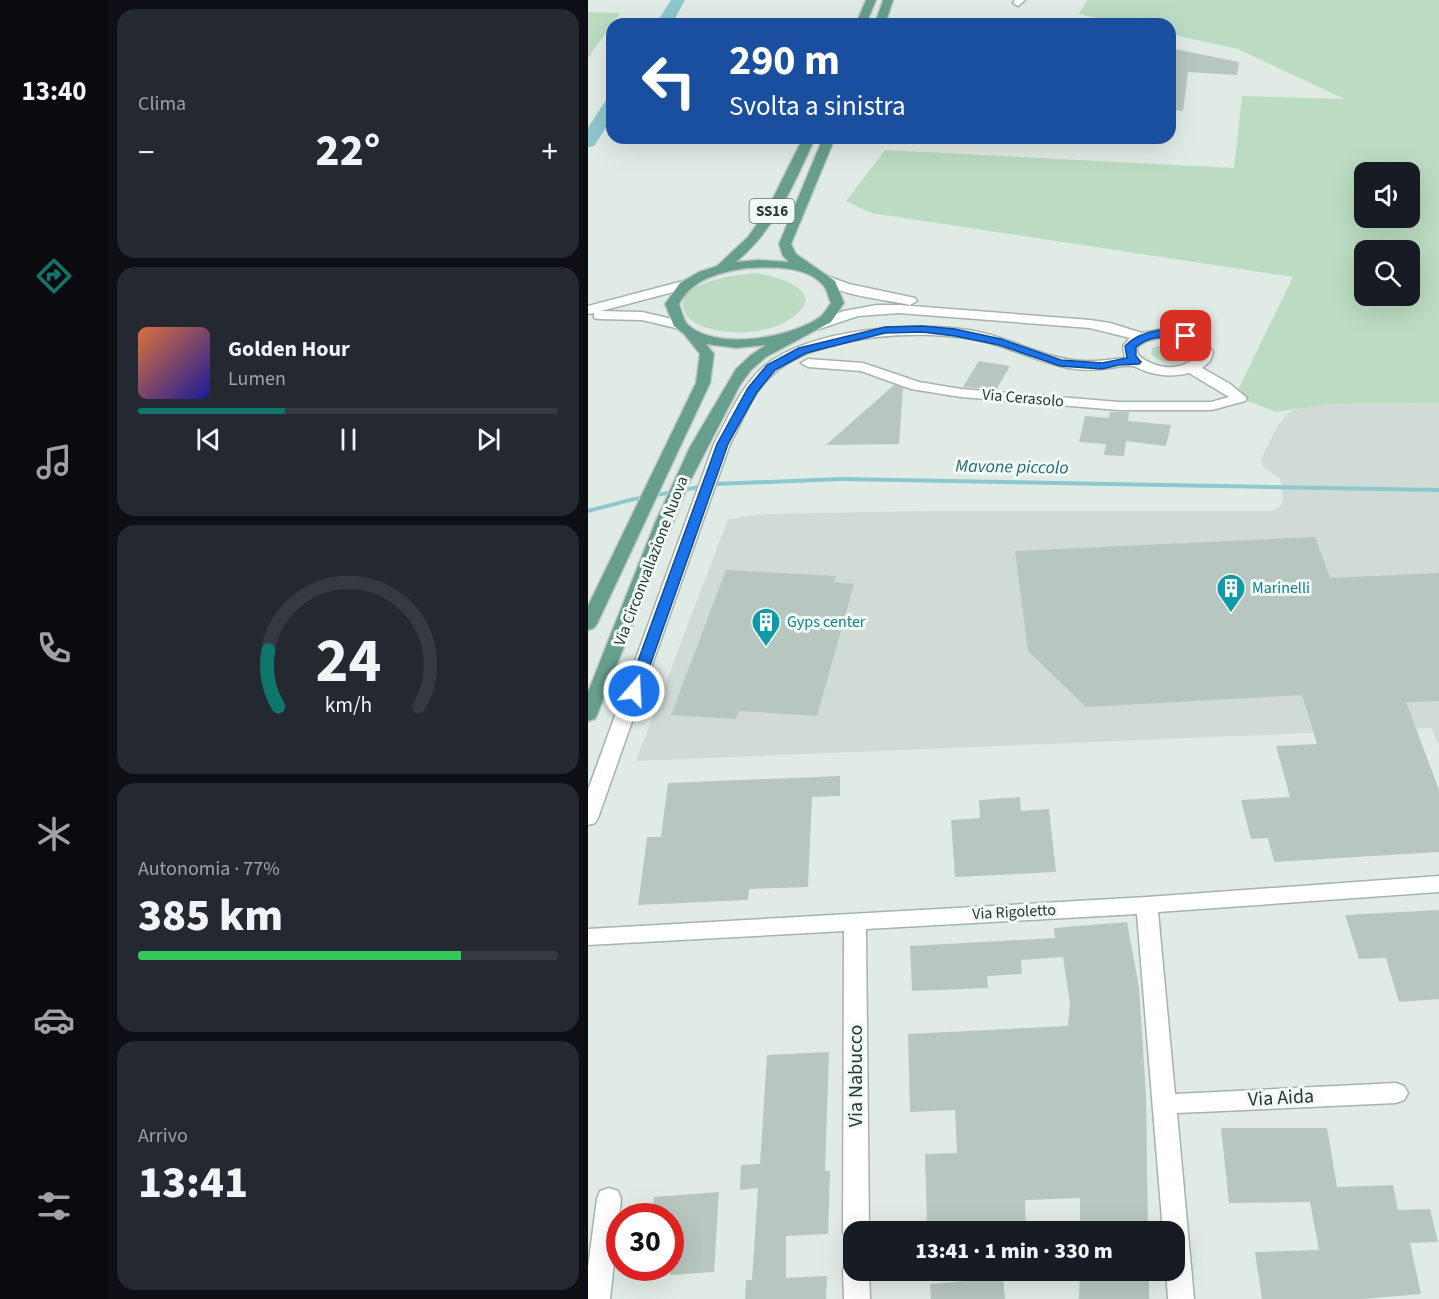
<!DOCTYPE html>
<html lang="it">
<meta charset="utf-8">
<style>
:root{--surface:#171b24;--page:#242831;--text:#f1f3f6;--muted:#9ea1a6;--line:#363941;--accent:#0f766e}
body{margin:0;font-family:"Source Sans 3",sans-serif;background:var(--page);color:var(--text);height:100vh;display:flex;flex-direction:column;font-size:22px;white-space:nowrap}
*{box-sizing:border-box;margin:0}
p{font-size:20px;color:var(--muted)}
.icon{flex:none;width:33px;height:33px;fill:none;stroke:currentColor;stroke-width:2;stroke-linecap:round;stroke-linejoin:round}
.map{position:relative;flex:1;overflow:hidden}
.drawer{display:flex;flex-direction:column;gap:9px;padding:9px;background:#0d0f14;width:480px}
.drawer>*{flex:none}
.hud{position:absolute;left:18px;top:18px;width:570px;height:126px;border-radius:18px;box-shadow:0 6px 24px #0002;background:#1a4fa0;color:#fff;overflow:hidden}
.tools{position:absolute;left:766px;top:162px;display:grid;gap:12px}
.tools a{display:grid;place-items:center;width:66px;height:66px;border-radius:12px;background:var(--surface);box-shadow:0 6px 24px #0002;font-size:30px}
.speed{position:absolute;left:18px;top:1203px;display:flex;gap:12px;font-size:30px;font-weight:700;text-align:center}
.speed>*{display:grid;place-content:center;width:78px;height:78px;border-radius:50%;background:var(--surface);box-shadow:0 6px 24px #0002;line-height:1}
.speed .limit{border:9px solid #d22;background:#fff;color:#111}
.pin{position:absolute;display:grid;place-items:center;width:51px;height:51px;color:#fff;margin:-26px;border-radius:12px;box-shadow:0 3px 9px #0006}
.me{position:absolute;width:66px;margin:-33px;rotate:19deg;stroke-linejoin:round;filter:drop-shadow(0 0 4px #0008)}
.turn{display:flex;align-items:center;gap:21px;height:126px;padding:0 24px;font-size:27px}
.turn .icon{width:78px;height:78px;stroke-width:2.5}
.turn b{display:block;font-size:42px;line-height:51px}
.big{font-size:45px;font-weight:800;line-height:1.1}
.drawer .widget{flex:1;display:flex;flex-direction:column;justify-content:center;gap:9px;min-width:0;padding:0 21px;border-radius:18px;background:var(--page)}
.drawer .dial{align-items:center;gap:0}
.dial svg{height:156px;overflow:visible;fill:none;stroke:var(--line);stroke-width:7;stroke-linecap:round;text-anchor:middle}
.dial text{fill:var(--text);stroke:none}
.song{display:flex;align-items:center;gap:18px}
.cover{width:72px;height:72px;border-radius:9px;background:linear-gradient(135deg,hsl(20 70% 55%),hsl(240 70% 35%))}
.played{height:6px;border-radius:3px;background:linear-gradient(90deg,var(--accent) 35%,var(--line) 35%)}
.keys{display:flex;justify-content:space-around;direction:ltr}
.heat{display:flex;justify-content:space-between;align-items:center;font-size:33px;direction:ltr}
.charge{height:9px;border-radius:4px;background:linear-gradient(90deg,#34c759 77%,var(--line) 0)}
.trip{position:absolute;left:255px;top:1221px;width:342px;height:60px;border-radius:18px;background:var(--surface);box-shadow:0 6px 24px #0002;font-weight:800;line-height:60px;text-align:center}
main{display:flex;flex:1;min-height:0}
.menu{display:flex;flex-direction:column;width:108px;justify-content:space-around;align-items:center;background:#090b0e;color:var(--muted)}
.menu .icon{width:42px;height:42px}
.menu .selected{color:var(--accent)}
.menu b{font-size:27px;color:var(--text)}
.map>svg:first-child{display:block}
.built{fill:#d0dbd5}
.green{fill:#bbdbc2;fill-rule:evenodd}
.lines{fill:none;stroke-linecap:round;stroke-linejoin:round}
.stream{fill:#8cc8ce;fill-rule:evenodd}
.canal{fill:#8cc8ce;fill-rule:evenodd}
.building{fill:#b7c6bf}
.minor-casing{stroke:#a4b3ad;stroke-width:3}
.tertiary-casing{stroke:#a4b3ad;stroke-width:3}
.primary-casing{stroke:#c1c8c6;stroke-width:3}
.minor{fill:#fff;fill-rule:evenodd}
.tertiary{fill:#fff;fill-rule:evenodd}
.primary{fill:#689e8d;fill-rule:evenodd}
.route{fill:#1a73e8;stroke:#114b97;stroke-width:1.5}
.labels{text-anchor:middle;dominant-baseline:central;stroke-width:6;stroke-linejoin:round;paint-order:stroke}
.shield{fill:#f2f8f4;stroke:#60746d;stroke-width:1.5}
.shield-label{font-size:15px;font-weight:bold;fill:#223b33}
.street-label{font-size:16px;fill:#223b33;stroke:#f2f8f4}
.culture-label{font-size:16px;fill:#0d838f;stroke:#f2f8f4;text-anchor:start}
.water-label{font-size:18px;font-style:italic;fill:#206b74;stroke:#f2f8f4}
.near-street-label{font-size:20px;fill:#223b33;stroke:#f2f8f4}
</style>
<main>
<nav class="menu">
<b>13:40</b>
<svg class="icon selected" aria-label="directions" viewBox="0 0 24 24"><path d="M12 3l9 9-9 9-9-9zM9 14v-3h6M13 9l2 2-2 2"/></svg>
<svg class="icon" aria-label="music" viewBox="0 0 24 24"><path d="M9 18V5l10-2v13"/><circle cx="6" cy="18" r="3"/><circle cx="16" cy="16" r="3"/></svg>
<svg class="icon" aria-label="phone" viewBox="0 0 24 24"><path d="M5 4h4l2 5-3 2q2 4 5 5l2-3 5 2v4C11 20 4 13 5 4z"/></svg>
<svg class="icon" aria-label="climate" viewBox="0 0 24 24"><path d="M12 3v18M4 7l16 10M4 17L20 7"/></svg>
<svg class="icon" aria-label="car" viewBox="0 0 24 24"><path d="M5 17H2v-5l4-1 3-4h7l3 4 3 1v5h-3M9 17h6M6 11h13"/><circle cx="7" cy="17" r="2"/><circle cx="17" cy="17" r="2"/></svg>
<svg class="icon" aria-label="filters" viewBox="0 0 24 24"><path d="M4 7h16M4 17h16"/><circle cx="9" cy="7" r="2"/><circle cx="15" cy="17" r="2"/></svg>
</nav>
<section class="drawer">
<div class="widget"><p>Clima</p>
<div class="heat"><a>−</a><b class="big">22°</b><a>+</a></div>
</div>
<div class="widget">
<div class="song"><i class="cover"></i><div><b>Golden Hour</b><p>Lumen</p></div></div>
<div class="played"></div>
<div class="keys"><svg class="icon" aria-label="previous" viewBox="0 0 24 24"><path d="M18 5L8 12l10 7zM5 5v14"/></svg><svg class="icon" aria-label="pause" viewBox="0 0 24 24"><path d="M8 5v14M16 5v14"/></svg><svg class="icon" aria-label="next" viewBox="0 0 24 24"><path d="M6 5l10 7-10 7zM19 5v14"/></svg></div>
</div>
<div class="widget dial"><svg viewBox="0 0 100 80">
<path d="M14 69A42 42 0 1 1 86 69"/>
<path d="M14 69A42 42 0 0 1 9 40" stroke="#0f766e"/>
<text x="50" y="56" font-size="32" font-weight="700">24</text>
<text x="50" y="72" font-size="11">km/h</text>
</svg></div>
<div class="widget"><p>Autonomia · 77%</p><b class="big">385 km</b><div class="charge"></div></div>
<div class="widget"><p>Arrivo</p><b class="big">13:41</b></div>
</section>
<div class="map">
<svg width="851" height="1299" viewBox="0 0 851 1299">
<rect width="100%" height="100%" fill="#e1ebe6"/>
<path class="built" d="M 851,403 L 851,746 L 843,728 L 48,761 L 140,519 L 178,514 L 337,511 L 683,511 L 692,507 L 695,499 L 692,478 L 675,467 L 673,459 L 689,427 L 699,414 L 710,407 L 740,404 Z"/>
<path class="green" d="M 499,0 L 851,0 L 851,403 L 740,404 L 688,412 L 647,396 L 705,277 L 283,213 L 258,201 L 297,150 L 646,168 L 654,96 L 756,99 L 650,49 L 582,34 L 582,24 L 534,24 L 491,14 ZM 777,172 L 822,172 L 822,218 L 777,218 ZM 777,250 L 822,250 L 822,296 L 777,296 Z
M 0,12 L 32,13 L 0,58 Z
M 168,273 C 195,277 244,294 199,321 C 180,332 154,334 132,331 C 121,329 106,325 99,316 C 76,283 152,274 168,273 Z
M 578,344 L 593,348 L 596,356 C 585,364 572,363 563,354 L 564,348 Z"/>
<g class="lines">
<path class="stream" d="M 253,477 L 851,488 L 851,492 L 253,481 L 127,486 L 42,502 L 0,513 L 0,509 L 42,498 L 127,482 Z"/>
<path class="canal" d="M 83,0 L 97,0 L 84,24 L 68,24 Z
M 24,99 L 24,118 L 6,146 L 0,147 L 0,128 L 18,100 Z"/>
</g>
<path class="building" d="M 582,48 L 651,62 L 649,75 L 600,72 L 595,111 L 582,110 Z
M 391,361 L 422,366 L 408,390 L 375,387 Z
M 306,385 L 315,388 L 311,444 L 238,445 Z
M 522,412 L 541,412 L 540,421 L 583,425 L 578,446 L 538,441 L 536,456 L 516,455 L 518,444 L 491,442 L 497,416 L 521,418 Z
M 727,537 L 742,578 L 851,573 L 851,701 L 818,702 L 851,790 L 851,852 L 686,862 L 680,838 L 663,839 L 653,800 L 702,797 L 688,746 L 729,744 L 714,695 L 498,707 L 440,651 L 427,551 Z
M 138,570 L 248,576 L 246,582 L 266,584 L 229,716 L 151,711 L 148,719 L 83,715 Z
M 252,776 L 252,796 L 224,797 L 220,887 L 161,889 L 160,900 L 50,905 L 59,837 L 73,837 L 80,783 Z
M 432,797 L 433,811 L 461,809 L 468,872 L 367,877 L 363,820 L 392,818 L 391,800 Z
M 851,910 L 851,999 L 811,1002 L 798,958 L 771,959 L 757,915 Z
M 539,922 L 551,988 L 558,1096 L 560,1232 L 492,1232 L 492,1198 L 437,1200 L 438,1232 L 401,1232 L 400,1221 L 339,1225 L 337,1154 L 369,1153 L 367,1110 L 322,1112 L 320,1034 L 480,1026 L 482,1004 L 475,957 L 433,960 L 434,974 L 399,976 L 400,988 L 324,991 L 322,946 L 467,938 L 466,928 Z
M 241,1052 L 237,1171 L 242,1171 L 240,1234 L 198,1236 L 198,1278 L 239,1276 L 238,1299 L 157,1299 L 158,1280 L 164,1280 L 170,1188 L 152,1190 L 153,1165 L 172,1164 L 179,1055 Z
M 633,1128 L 739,1128 L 749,1187 L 805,1185 L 810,1210 L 842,1209 L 850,1242 L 822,1243 L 833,1294 L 774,1299 L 674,1299 L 667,1252 L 731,1250 L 722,1202 L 641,1203 Z
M 131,1192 L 126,1272 L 82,1275 L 82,1216 L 64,1216 L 66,1197 Z
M 492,1270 L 561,1270 L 561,1299 L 491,1299 Z
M 415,1278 L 417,1299 L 343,1299 L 342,1284 Z"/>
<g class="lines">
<g class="minor-casing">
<path id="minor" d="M 427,0 L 437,0 L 430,6 L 425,3 Z
M 239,276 L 261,284 L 327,298 L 329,301 L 322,305 C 300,300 247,295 232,280 L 234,277 Z
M 289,305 L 311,305 L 502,320 L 522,323 L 554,333 L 575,329 L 598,332 L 615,339 L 625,352 L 622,361 L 614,368 L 642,384 L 659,398 L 657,401 L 624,410 L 531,410 L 373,397 L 323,389 L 273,371 L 220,367 L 213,363 L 220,359 L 275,363 L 331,382 L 373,389 L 531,402 L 623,402 L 641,397 L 601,373 C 586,377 572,376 557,371 C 553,370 548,366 544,366 C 537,365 529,367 522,368 C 508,370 495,371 481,368 C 451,363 424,348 394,341 C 338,328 224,333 181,378 C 163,396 154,422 142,444 L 10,818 L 7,823 L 0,825 L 0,790 L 126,444 C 140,419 151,390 172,370 C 216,327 338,319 395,333 C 429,341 461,360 496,361 C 510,362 523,359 537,358 L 535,346 L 542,338 L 502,328 L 311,313 L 270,316 L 231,329 L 224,325 L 226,322 L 256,311 ZM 570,338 C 585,337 598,339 609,350 L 610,356 C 592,372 568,370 550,355 L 549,347 L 558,341 Z
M 851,876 L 851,892 L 570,912 L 587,1094 L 808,1083 L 816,1086 L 820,1093 L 816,1100 L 808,1103 L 589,1113 L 606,1299 L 580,1299 L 578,1270 L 586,1270 L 586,1232 L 575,1232 L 549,914 L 278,929 L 281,1232 L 266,1232 L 266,1242 L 259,1240 L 255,1232 L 256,931 L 0,945 L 0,929 L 559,897 Z
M 21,1188 L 30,1191 L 33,1199 L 22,1299 L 0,1299 L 0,1267 L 9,1199 L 12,1191 Z
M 266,1259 L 266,1270 L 281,1270 L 282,1299 L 256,1299 L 255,1270 L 259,1262 Z"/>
</g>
<g class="tertiary-casing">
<path id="tertiary" d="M 99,280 L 104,281 L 106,284 L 104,287 L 13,311 L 54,312 L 97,322 L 99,325 L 97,328 L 92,329 L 54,320 L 11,319 L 6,318 L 6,313 L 0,314 L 0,306 Z"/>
</g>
<g class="primary-casing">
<path id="primary" d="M 278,0 L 288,0 L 278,24 L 268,24 Z
M 295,0 L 305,0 L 297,24 L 287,24 Z
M 215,138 L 227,138 C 207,182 187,230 148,262 L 170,260 L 201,262 L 195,256 L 191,244 L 235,138 L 247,138 L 203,244 L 208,254 L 247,281 L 256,303 L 243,322 L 178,357 L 163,370 L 152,385 L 100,485 L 9,715 L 7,719 L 0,721 L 0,692 L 67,523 L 102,447 L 148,369 L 163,355 L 178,345 L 148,348 L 118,344 L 126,354 L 122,383 L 9,624 L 6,628 L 0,630 L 0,606 L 108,383 L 112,354 L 96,334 L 86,326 L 77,304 L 92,283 L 111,272 L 129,266 L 160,237 L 180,208 ZM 160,268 C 183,267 218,265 235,285 C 239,289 240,297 243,303 C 240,307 236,314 232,317 C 203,338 129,351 100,325 C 96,321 93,310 91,304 C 105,278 133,272 160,268 Z"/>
</g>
<use href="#minor" class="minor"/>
<use href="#tertiary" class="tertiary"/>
<use href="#primary" class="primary"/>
</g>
<path class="route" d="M 334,326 L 367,329 L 413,339 L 473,360 L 514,363 L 539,358 L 537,346 C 551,331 587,323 604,336 C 592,344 571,328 548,347 L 548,356 L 553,362 L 551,364 L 531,365 L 514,369 L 472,366 L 411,345 L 367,336 L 334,332 L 297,333 L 218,353 L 187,370 L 169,392 L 140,444 L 53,691 L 46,696 L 41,695 L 39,691 L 129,444 L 160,388 L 179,365 L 211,348 L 297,327 Z"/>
<defs>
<g id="building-pin" transform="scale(1.5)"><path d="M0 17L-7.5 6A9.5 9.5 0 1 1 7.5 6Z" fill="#0f9aa8" stroke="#f2f8f4"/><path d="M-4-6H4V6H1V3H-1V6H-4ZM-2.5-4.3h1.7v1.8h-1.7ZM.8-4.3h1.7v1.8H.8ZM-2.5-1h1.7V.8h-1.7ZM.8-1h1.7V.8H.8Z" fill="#fff"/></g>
</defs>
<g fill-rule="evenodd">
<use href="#building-pin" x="643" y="588"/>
<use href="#building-pin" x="178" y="622"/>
</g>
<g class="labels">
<rect class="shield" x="161.5" y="199" width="45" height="24" rx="4.5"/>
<g class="shield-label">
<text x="184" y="211">SS16</text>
</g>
<g class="street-label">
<text transform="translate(435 398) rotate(5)">Via Cerasolo</text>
<text transform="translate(63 561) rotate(-69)">Via Circonvallazione Nuova</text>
<text transform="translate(426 912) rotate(-3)">Via Rigoletto</text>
</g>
<g class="culture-label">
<text x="664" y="588">Marinelli</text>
<text x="199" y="622">Gyps center</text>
</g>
<g class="water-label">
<text transform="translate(424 467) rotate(1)">Mavone piccolo</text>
</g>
<g class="near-street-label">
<text transform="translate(268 1076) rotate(-90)">Via Nabucco</text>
<text transform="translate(693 1098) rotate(-3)">Via Aida</text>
</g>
</g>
</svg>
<div class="tools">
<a><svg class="icon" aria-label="sound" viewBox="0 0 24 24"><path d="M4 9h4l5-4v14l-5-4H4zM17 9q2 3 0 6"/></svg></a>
<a><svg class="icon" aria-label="search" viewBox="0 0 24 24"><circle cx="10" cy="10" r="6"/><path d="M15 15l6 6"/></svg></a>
</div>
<div class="speed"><div class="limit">30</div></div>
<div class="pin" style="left:598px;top:336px;background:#d93025"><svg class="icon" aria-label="arrive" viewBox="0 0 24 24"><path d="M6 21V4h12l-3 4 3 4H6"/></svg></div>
<svg class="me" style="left:46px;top:691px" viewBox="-20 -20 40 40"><circle r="17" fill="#1a73e8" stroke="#fff" stroke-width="3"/><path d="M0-11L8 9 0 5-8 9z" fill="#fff"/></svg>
<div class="trip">13:41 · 1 min · 330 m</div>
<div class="hud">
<div class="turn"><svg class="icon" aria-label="left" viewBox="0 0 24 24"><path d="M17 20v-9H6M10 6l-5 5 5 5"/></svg><div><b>290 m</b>Svolta a sinistra</div></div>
</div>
</div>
</main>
